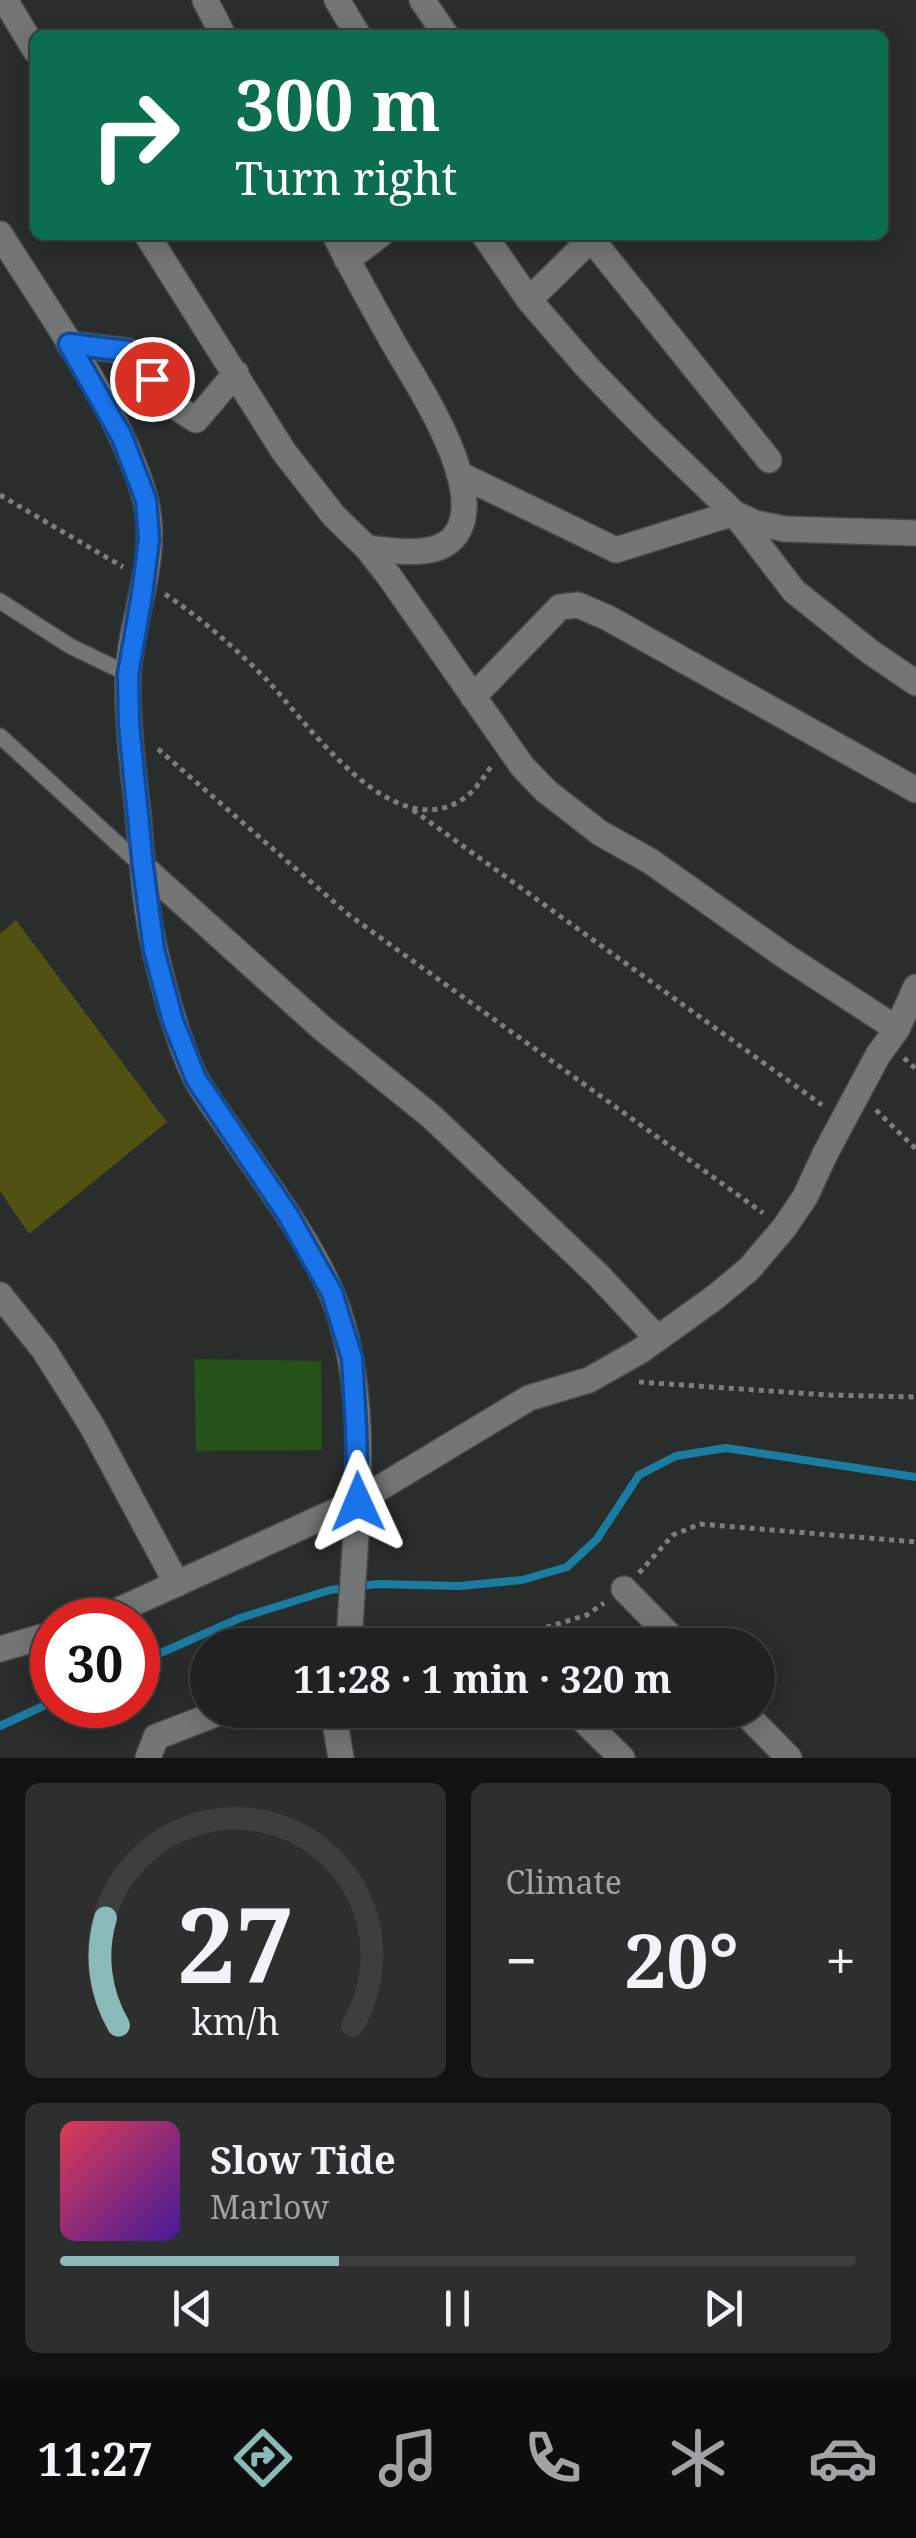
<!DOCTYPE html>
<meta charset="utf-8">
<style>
:root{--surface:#1f2220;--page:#2c2f2d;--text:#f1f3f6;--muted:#a1a4a5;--line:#3c3f3e;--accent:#8bbbb9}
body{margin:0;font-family:"Noto Serif",serif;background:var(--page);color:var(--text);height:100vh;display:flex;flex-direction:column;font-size:38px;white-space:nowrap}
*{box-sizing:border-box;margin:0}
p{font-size:32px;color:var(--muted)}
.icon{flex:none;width:55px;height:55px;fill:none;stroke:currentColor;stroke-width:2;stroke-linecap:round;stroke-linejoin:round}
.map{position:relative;height:1758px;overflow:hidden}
.drawer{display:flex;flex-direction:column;gap:25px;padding:25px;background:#111312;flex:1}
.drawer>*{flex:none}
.guide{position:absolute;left:30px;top:30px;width:858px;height:210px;border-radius:15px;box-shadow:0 5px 25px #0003,0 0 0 2px var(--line);background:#0b6e4f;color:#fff;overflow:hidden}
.speed{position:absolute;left:30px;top:1598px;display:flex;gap:20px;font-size:50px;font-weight:700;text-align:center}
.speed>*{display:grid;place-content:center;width:130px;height:130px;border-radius:50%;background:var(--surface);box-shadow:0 5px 25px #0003,0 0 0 2px var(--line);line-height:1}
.speed .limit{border:15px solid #d22;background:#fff;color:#111}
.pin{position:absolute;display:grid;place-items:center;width:85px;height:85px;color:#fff;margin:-42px;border:5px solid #fff;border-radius:50%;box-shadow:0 2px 10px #0007}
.me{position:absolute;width:110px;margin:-55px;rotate:359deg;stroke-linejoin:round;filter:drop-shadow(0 0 8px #0008)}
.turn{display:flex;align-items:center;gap:35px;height:210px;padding:0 40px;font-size:45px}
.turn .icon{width:130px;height:130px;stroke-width:2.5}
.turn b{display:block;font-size:70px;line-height:85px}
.big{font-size:75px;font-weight:700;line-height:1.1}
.drawer .tile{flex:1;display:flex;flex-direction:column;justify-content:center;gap:15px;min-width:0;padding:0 35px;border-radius:15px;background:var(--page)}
.drawer .dial{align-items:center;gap:0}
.dial svg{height:260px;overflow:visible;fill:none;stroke:var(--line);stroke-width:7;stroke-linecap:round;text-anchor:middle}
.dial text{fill:var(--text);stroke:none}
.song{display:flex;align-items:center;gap:30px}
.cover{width:120px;height:120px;border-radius:15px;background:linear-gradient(135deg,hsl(350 70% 55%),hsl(260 70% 35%))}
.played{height:10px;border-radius:5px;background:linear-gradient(90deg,var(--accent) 35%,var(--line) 35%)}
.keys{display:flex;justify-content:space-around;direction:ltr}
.heat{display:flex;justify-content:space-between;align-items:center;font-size:55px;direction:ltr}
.drawer .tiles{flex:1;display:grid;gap:25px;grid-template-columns:1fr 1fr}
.tile:last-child{grid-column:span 2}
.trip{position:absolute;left:190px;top:1628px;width:585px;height:100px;border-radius:50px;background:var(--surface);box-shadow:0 5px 25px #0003,0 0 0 2px var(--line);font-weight:700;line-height:100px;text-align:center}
.dock{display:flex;height:160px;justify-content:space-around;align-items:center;background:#0c0e0d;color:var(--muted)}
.dock .icon{width:70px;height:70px}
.dock .on{color:var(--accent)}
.dock b{font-size:45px;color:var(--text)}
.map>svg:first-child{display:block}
.green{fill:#515112}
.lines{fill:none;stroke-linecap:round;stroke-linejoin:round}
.stream{stroke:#1b7ca1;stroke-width:8}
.building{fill:#245218}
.lane-casing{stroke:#464948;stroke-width:18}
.street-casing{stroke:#464948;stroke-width:28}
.path{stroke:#7b7f7d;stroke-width:5;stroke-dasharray:5 5;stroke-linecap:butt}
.lane{stroke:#727674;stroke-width:15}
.street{stroke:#727674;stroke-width:25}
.route-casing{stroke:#114b97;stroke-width:25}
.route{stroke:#1a73e8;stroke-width:18}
</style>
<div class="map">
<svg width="916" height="1758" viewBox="0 0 916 1758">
<rect width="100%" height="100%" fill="#292d2b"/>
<path class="green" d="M 16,920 L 167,1122 L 29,1234 L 0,1191 L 0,934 Z"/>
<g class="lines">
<path class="stream" d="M 138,1663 L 240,1618 L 330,1590 L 377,1584 L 459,1586 L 522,1580 L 567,1567 L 597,1539 L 639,1475 L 676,1456 L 726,1448 L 916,1477
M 0,1726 L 52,1702"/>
</g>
<path class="building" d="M 194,1359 L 321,1361 L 322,1450 L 196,1451 Z"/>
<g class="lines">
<g class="lane-casing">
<path id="lane" d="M 0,601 L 70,646 L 128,674
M 0,736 L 143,867"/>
</g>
<g class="street-casing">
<path id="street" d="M 5,0 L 35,50
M 205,0 L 223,35
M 337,0 L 358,35
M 422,0 L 446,35
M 0,234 C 49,313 120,409 145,498 C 161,557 130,618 128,677 C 127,722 133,768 138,813 C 142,860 145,909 156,955 C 166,996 177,1038 195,1077 C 204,1094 217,1111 228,1127 C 262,1178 308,1237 332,1294 C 375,1398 354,1534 349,1645
M 147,235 L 284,452 L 334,516 L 367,548 L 389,576 L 522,766 L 546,791 L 600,833 L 650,861 L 785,956 L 897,1029
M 335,235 C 353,272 374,308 394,344 C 417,384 496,500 450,541 C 429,558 391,550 367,548
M 484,235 L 529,300 L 587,367 L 645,427 L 734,513 L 755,523 L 785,529 L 916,533
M 588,235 L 769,460
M 347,260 L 380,235
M 529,300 L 591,239
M 69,344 L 127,351 L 176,407 L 196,420 L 236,373
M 459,474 L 616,550 L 734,513 L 794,591 L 869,651 L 916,683
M 473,697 L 560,607 L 578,605 L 608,618 L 916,790
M 143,867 L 322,1028 L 432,1117 L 599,1276 L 657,1338
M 0,1295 L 44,1350 L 92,1426 L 177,1584
M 624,1589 L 679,1645
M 97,1620 L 358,1501 L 529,1398 L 589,1380 L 640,1351 L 714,1298 L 749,1269 L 784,1228 L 805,1197 L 825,1154 L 878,1055 L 897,1029 L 916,987
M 0,1649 L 52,1634
M 333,1710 L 341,1758
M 573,1710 L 622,1758
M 742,1710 L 789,1758
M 148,1758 L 156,1737 L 226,1710"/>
</g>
<path class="path" d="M 0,495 L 123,567
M 165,594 C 202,619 234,647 265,678 C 307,722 391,847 463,799 C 475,791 484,777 492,765
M 158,749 L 349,915 L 763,1213
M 413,810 L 822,1105
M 904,1058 L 916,1069
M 876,1110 L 916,1149
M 639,1382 L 828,1395 L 916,1397
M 639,1573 L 673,1535 L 700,1524 L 916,1542
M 489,1645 L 587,1615 L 604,1603"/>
<use href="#lane" class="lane"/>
<use href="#street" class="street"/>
</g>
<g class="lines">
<g class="route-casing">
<path id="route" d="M 152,379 L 127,351 L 69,344 L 122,437 L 146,500 L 149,539 L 142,594 L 128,674 L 129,724 L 143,867 L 154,950 L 173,1021 L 196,1079 L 288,1215 L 332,1293 L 352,1358 L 356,1426 L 358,1502"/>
</g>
<use href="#route" class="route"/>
</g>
</svg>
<div class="speed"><div class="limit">30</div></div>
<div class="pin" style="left:152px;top:379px;background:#d93025"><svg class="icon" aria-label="arrive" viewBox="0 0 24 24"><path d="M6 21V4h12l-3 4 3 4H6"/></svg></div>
<svg class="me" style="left:358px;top:1502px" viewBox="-20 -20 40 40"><path d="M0-17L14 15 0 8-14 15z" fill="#1a73e8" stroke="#fff" stroke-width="4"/></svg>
<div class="trip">11:28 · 1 min · 320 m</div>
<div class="guide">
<div class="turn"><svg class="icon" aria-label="right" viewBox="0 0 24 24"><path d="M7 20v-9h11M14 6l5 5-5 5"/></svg><div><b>300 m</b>Turn right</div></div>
</div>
</div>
<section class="drawer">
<div class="tiles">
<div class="tile dial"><svg viewBox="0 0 100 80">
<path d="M14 69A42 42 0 1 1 86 69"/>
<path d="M14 69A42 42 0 0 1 10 36" stroke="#8bbbb9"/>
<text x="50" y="56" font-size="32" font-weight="700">27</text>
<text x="50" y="72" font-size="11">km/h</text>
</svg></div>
<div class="tile"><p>Climate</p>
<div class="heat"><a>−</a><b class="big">20°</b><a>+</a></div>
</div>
<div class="tile">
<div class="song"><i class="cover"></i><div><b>Slow Tide</b><p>Marlow</p></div></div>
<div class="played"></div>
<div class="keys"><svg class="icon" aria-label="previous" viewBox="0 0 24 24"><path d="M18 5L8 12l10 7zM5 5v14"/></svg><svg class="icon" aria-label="pause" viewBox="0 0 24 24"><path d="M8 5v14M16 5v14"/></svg><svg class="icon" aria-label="next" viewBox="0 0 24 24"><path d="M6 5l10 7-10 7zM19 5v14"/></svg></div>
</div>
</div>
</section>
<nav class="dock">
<b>11:27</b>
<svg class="icon on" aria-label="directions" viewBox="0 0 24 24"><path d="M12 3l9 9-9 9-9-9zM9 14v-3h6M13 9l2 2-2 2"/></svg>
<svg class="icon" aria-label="music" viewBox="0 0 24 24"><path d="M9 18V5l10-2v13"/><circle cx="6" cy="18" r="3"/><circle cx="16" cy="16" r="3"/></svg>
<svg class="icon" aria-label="phone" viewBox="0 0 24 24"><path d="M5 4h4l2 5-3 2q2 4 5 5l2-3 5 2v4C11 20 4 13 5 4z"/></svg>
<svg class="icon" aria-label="climate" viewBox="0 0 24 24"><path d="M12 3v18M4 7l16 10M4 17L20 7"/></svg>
<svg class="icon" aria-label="car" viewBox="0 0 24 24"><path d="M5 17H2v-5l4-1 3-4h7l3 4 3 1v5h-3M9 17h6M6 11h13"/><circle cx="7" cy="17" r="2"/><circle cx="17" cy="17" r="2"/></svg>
</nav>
